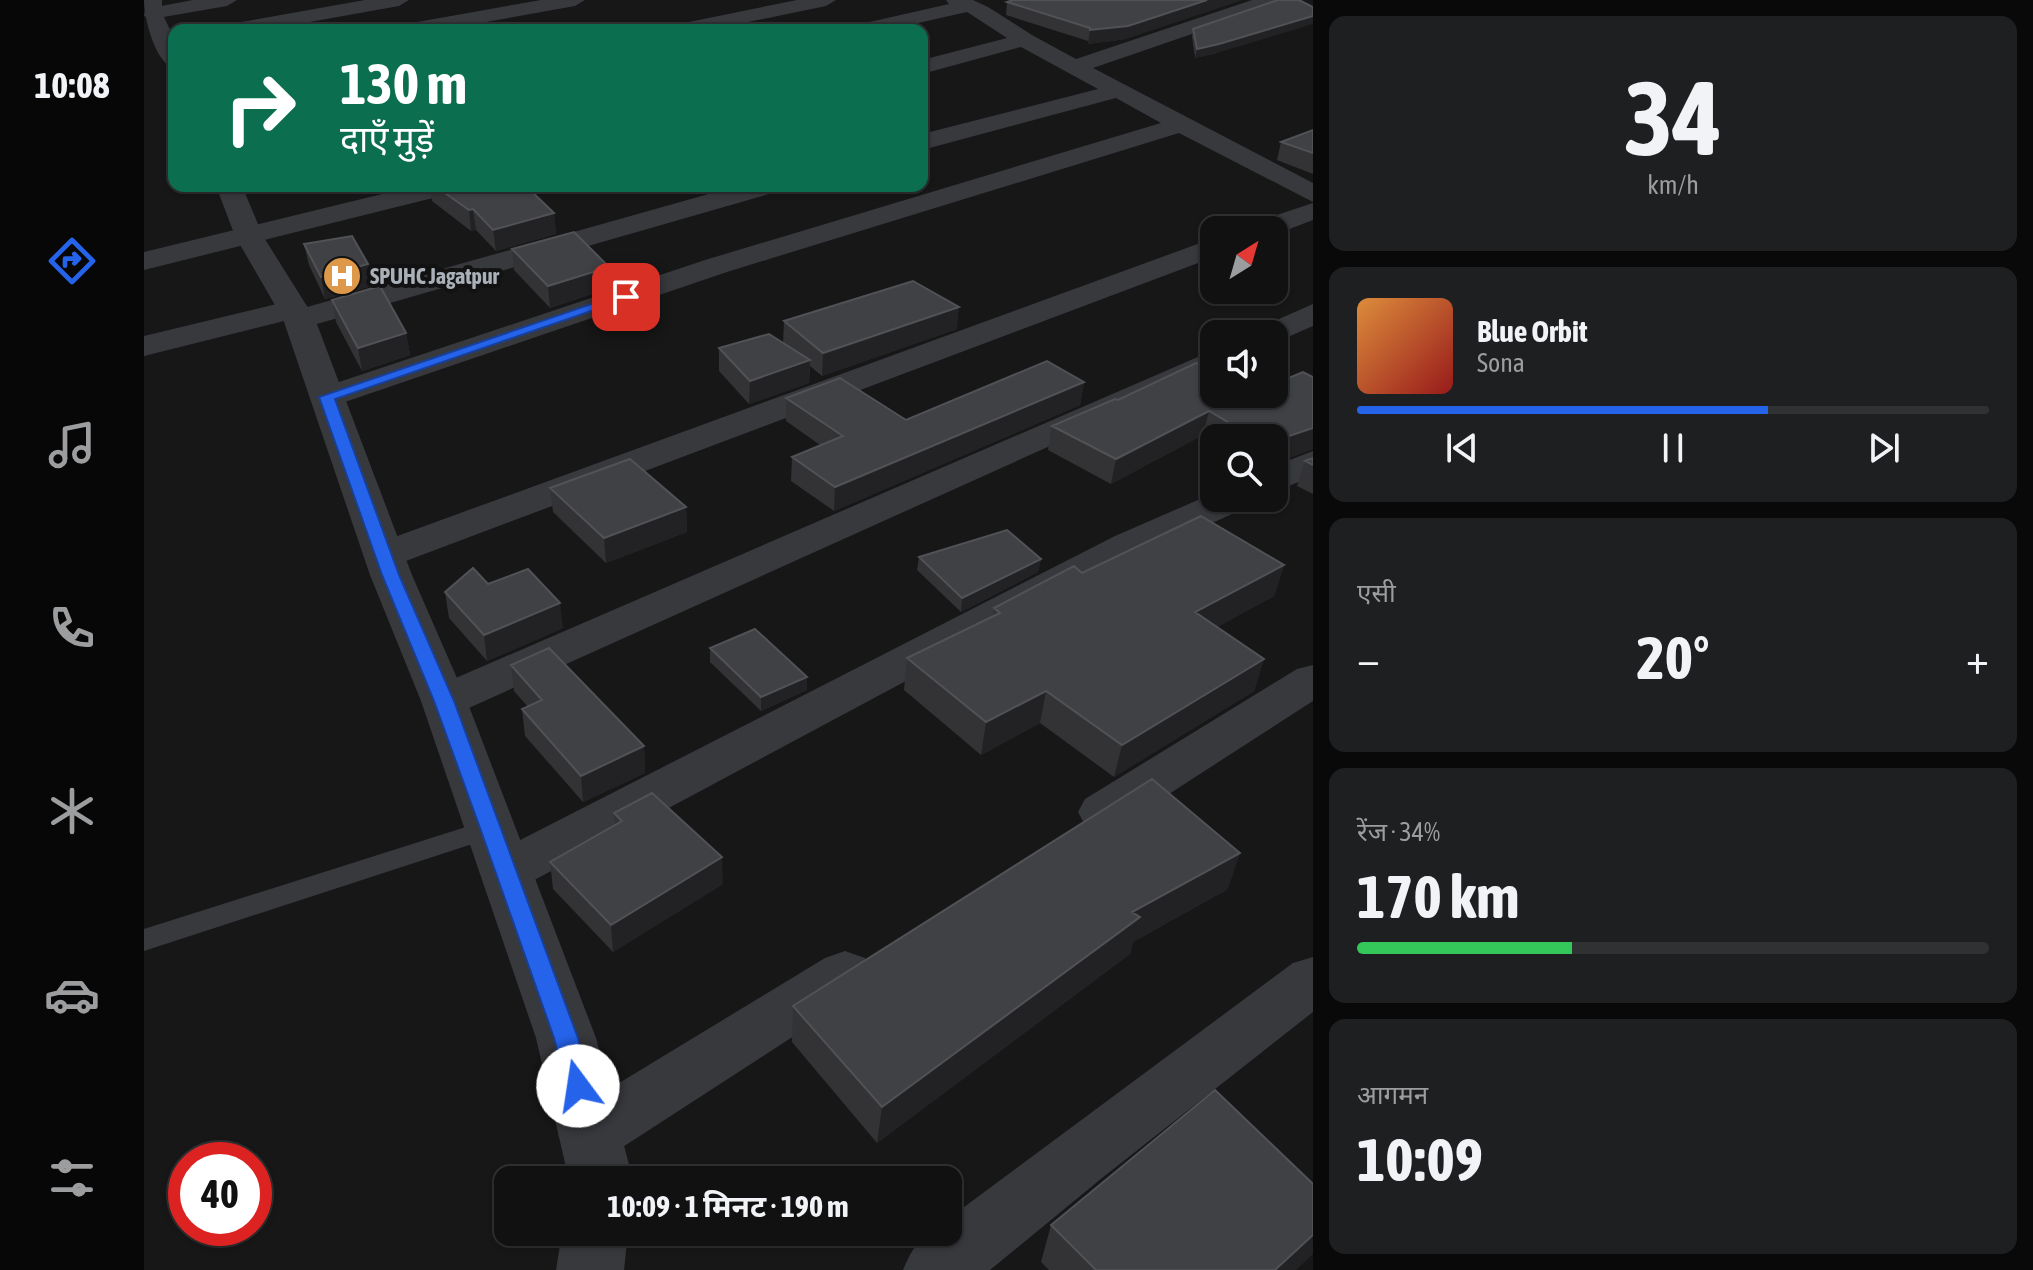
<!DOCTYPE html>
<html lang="hi">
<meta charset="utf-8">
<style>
:root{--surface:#111112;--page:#1e1f20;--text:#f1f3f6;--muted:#9c9d9f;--line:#303132;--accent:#2563eb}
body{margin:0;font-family:"Asap Condensed","Noto Sans Devanagari",sans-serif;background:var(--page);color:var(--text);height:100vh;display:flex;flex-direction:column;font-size:30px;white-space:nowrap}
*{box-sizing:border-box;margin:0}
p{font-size:26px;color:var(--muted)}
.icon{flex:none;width:44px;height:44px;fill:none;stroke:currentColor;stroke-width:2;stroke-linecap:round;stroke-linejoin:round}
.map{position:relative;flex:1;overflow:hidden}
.sheet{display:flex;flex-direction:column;gap:16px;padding:16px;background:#09090a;width:720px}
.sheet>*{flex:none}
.hud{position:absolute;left:24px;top:24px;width:760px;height:168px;border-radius:16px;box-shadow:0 2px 6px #0004,0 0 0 2px var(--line);background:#0b6e4f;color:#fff;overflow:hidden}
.needle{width:52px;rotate:37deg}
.controls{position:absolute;left:1056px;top:216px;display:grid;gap:16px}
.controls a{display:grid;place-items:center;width:88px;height:88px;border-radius:16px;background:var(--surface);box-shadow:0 2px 6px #0004,0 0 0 2px var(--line);font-size:40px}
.speed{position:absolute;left:24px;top:1142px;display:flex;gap:16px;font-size:40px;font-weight:700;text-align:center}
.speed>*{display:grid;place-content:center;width:104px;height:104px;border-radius:50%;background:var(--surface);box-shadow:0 2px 6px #0004,0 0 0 2px var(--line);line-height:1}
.speed .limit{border:12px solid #d22;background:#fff;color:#111}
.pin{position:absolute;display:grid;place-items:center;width:68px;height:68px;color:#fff;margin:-34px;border-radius:16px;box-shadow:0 4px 12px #0006}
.me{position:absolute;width:88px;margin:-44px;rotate:346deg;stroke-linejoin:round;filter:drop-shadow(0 0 6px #0008)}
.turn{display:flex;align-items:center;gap:28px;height:168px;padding:0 40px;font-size:36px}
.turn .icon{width:104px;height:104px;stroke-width:2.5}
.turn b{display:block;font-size:56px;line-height:68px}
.big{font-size:60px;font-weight:700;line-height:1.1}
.sheet .tile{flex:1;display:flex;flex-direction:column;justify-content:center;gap:12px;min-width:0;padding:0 28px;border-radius:16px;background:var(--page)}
.sheet .dial{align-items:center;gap:0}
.dial b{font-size:104px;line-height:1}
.song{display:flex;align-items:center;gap:24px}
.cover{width:96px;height:96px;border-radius:12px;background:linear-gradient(135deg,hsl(30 70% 55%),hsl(0 70% 35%))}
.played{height:8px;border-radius:4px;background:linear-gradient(90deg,var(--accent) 65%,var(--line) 65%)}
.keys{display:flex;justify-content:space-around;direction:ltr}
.heat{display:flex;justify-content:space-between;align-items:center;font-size:44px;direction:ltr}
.charge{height:12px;border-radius:6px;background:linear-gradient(90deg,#34c759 34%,var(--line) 0)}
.trip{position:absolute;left:350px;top:1166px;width:468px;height:80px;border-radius:16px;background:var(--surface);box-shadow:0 2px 6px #0004,0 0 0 2px var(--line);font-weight:700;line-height:80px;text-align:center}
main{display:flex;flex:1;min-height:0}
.menu{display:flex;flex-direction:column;width:144px;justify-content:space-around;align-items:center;background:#070707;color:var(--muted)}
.menu .icon{width:56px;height:56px}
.menu .selected{color:var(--accent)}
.menu b{font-size:36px;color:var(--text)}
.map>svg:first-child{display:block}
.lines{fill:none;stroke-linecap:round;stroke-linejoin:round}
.service{fill:#38393d;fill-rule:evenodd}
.minor{fill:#38393d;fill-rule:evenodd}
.tertiary{fill:#38393d;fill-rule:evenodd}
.wall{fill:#333336}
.shaded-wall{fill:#222224}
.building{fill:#404144;stroke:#505256;stroke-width:2}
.route{fill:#2563eb;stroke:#184099;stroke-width:2}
.labels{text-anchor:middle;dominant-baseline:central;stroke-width:8;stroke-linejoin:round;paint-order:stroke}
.far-poi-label{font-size:22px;font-weight:bold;fill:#aab0b7;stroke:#121213;text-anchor:start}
</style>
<main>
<nav class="menu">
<b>10:08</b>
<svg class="icon selected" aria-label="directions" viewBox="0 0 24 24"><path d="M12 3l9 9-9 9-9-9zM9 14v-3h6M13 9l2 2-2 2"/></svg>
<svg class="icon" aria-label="music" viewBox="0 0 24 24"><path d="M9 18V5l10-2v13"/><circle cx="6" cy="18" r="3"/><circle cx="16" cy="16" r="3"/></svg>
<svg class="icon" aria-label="phone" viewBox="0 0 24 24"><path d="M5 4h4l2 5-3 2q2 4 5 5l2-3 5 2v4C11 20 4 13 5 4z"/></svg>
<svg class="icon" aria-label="climate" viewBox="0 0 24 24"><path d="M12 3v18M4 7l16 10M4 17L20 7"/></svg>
<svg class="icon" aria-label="car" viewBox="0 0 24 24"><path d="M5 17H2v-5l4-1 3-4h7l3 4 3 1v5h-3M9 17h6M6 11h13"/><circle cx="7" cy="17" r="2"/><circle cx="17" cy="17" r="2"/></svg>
<svg class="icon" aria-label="filters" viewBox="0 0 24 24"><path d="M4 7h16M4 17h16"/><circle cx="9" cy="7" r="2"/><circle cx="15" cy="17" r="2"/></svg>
</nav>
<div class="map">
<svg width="1169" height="1270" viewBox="0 0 1169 1270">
<rect width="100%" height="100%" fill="#171718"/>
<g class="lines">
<path class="service" d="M 347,819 L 356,821 L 360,828 L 356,835 L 0,951 L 0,929 Z"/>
<path class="minor" d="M 49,0 L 93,0 L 83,6 L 8,19 L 0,16 L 1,9 Z
M 221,0 L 265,0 L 255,6 L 121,30 L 76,30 L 86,24 Z
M 397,0 L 441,0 L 431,6 L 297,30 L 252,30 L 262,24 Z
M 653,0 L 692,0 L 682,6 L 565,30 L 525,30 L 535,24 Z
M 802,0 L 829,0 L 844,7 L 888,35 L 932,59 L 1108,0 L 1138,0 L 1135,4 L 949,68 L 1169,183 L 1169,202 L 1035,133 L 583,272 L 195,404 L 183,407 L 171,404 L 166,397 L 171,390 L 561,260 L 1017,123 L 972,98 L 778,150 L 778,134 L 954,89 L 877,47 L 778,74 L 778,60 L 863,38 L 823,12 L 743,30 L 705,30 L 708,26 L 805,4 Z
M 271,186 L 317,186 L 313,192 L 0,270 L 0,252 Z
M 593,186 L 636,186 L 632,192 L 166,326 L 155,329 L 144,326 L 140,321 L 0,356 L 0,336 L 149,300 L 160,302 L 163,307 Z
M 1169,203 L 1169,220 L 1130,235 L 1130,230 L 1102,230 L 1106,224 Z
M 1070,238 L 1070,257 L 254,564 L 240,567 L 226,564 L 220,555 L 226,546 Z
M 1169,304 L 1169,326 L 1130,343 L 1130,334 L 1112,334 L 1117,327 Z
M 1070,350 L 1070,372 L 316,712 L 300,716 L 284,712 L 277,701 L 284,690 Z
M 1169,451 L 1169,476 L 1130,492 L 1130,466 Z
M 1070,493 L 1070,498 L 1111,498 L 1106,506 L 999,554 L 381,885 L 362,891 L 343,885 L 335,871 L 343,857 L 971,536 Z
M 1169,665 L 1169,701 L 977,825 L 959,830 L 941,825 L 934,812 L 941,799 L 1153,669 Z
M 701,951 L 721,958 L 729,974 L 721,990 L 468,1154 L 446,1162 L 424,1154 L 414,1134 L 424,1114 L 681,958 Z
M 1169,957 L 1169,1012 L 958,1178 L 846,1270 L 759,1270 C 769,1247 777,1232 804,1232 L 804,1219 L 1149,963 Z"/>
<path class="tertiary" d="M 0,0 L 18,0 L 18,13 L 30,38 L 30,68 C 11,63 0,18 0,0 Z
M 72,186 L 98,186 L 119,236 L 171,319 L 268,575 L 323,701 L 452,1038 L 489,1180 L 425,1180 L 392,1038 L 277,701 L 226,575 L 139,319 L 91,236 Z
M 418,1232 L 484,1232 L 480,1270 L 412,1270 Z"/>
</g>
<path class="wall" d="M 863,2 L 982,39 L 944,44 L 944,41 L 862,15 Z
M 1049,29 L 1073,53 L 1051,58 L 1048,37 Z
M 1169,130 L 1169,174 L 1133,160 L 1137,142 Z
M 286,186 L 382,186 L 410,213 L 412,234 L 352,251 L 332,230 L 327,231 L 288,201 Z
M 160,244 L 224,264 L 228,286 L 181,299 L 165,265 Z
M 368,249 L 466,288 L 406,308 L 370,270 Z
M 188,300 L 262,333 L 266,355 L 218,371 L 192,322 Z
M 640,321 L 813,329 L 678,376 L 666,366 L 665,383 L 605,404 L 575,371 L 575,348 L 639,343 Z
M 1169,377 L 1169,449 L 1131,463 L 1130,465 L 1130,438 L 1070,438 L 1070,441 L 1059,435 L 967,484 L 904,450 L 908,426 L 974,400 L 1070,394 L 1130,394 Z
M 940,382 L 936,405 L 690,511 L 647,481 L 648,457 L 676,445 L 642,421 L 642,398 L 762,420 Z
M 1169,458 L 1169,494 L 1153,486 L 1161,461 Z
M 406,488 L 542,507 L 543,532 L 462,563 L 409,512 Z
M 775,557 L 897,559 L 894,572 L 817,612 L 773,570 Z
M 1140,565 L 1130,596 L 1073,627 L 1120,659 L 1110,691 L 970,777 L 896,723 L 837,755 L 760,690 L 763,658 L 849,617 L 850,608 Z
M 344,584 L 419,628 L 343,661 L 305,618 L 301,592 Z
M 566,648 L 663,690 L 617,711 L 566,662 Z
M 367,665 L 500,746 L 501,773 L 439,802 L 381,736 L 378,709 L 384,707 L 370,691 Z
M 470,813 L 579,884 L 469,952 L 409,889 L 406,862 L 471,825 Z
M 1084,889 L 989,942 L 986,954 L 733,1143 L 648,1042 L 649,1006 Z
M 907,1225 L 1152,1270 L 905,1270 L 897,1262 Z"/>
<path class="shaded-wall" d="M 1063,0 L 1099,0 L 982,39 L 944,44 L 946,30 Z
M 1169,16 L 1169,24 L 1073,53 L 1051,58 L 1053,49 Z
M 329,209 L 332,230 L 327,231 L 325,210 Z
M 410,213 L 412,234 L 352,251 L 349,230 Z
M 224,264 L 228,286 L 181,299 L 177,277 Z
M 465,267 L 466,288 L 406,308 L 404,286 Z
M 815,307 L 813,329 L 678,376 L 679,353 Z
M 262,333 L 266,355 L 218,371 L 214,348 Z
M 666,360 L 665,383 L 605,404 L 606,381 Z
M 940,382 L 936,405 L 690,511 L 691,487 Z
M 1065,411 L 1059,435 L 967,484 L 972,459 Z
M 1169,428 L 1169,449 L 1131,463 L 1136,439 Z
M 542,507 L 543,532 L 462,563 L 460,538 Z
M 897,559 L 894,572 L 817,612 L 818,598 Z
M 1140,565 L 1130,596 L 1043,644 L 1051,612 Z
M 416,603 L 419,628 L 343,661 L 340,635 Z
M 1120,659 L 1110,691 L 970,777 L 978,745 Z
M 663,677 L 663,690 L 617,711 L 617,697 Z
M 902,691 L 896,723 L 837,755 L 842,722 Z
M 500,746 L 501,773 L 439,802 L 437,776 Z
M 1096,853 L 1084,889 L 989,942 L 986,954 L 733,1143 L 738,1107 L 988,912 Z
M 578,857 L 579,884 L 469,952 L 467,925 Z
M 1169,1235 L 1169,1254 L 1152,1270 L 1131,1270 Z"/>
<path class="building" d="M 869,0 L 1063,0 L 984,26 L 946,30 L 946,28 L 863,2 Z
M 1134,0 L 1155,0 L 1169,7 L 1169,16 L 1075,44 L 1053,49 L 1049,29 Z
M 1169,130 L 1169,153 L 1137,142 Z
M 291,186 L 382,186 L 410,213 L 349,230 L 329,209 L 325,210 Z
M 430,232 L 465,267 L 404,286 L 368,249 Z
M 208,236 L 224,264 L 177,277 L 160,244 Z
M 769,281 L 815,307 L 679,353 L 640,321 Z
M 236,286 L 262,333 L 214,348 L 188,300 Z
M 625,334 L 666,360 L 606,381 L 575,348 Z
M 903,361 L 940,382 L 691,487 L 648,457 L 699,436 L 642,398 L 696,378 L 762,420 Z
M 1052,363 L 1070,371 L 1070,394 L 1130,394 L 1130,384 L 1159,372 L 1169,377 L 1169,428 L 1136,439 L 1134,451 L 1130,449 L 1130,438 L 1111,438 L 1065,411 L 972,459 L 908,426 L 971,399 L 974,400 Z
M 1169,458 L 1169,465 L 1161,461 Z
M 486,459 L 542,507 L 460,538 L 406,488 Z
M 1057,516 L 1140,565 L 1051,612 L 1120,659 L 978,745 L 902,691 L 842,722 L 763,658 L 856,613 L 850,608 L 930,566 L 938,573 Z
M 863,530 L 897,559 L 818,598 L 775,557 Z
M 329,568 L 344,584 L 384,569 L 416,603 L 340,635 L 301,592 Z
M 611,629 L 663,677 L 617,697 L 566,648 Z
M 405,648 L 500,746 L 437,776 L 378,709 L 398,700 L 367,665 Z
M 1008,779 L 1096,853 L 988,912 L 996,917 L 738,1107 L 649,1006 Z
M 508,793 L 578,857 L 467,925 L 406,862 L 478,821 L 470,813 Z
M 1071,1090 L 1169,1184 L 1169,1235 L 1131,1270 L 952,1270 L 907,1225 Z"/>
<path class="route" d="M 477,294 L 488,297 L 191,399 L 255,575 L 310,701 L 434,1038 L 446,1086 L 443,1094 L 434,1097 L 425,1094 L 410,1038 L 336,828 L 290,701 L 238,575 L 175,397 Z"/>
<defs>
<g id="hospital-disc" transform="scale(2)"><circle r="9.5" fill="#dd984a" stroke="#121213"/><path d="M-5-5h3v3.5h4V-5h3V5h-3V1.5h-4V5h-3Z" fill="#fff"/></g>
</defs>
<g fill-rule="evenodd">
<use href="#hospital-disc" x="198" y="276"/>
</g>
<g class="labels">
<g class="far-poi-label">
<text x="226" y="276">SPUHC Jagatpur</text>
</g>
</g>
</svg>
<div class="controls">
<a><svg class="needle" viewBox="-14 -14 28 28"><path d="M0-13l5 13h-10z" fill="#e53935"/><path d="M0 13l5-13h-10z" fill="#9c9d9f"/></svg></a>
<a><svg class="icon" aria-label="sound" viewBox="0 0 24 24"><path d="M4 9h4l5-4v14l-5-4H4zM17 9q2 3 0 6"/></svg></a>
<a><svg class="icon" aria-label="search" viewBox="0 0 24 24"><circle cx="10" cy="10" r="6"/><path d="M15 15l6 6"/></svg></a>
</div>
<div class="speed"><div class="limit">40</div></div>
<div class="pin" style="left:482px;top:297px;background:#d93025"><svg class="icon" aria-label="arrive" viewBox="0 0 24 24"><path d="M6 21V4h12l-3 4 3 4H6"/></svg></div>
<svg class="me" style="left:434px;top:1086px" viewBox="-20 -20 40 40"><circle r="19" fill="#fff"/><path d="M0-13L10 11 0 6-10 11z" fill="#2563eb"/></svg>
<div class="trip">10:09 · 1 मिनट · 190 m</div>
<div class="hud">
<div class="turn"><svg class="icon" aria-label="right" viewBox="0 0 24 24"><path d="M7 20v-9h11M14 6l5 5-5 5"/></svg><div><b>130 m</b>दाएँ मुड़ें</div></div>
</div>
</div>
<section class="sheet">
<div class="tile dial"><b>34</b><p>km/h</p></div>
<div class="tile">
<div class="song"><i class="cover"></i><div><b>Blue Orbit</b><p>Sona</p></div></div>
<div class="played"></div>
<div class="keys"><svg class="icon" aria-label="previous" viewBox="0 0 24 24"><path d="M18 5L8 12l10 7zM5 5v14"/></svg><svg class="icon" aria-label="pause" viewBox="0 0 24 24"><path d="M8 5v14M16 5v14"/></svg><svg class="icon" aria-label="next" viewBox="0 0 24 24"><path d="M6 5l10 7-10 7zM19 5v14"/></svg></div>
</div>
<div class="tile"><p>एसी</p>
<div class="heat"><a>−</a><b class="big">20°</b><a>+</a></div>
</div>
<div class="tile"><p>रेंज · 34%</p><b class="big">170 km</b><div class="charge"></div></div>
<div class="tile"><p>आगमन</p><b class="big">10:09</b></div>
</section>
</main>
